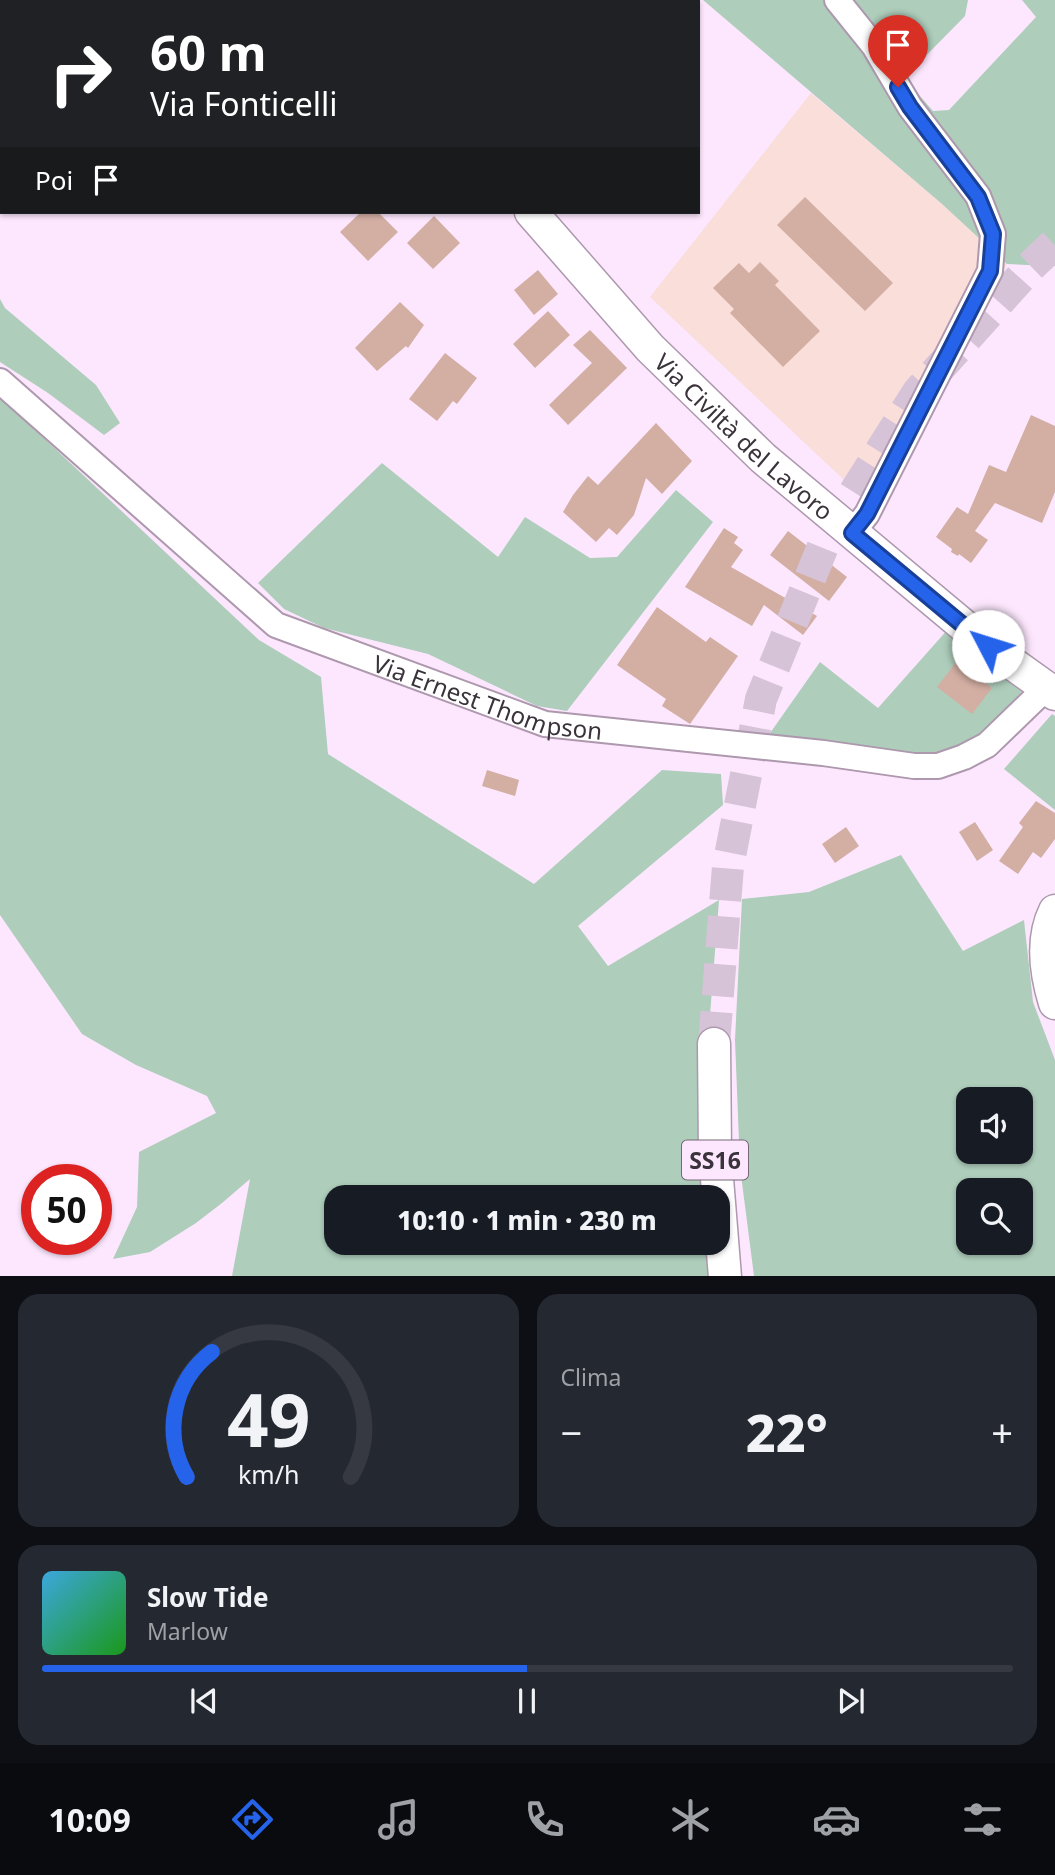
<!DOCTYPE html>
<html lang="it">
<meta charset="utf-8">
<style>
:root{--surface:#171b24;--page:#242831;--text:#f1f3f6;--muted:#9ea1a6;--line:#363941;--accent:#2563eb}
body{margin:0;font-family:"Noto Sans",sans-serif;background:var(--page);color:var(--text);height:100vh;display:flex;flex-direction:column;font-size:26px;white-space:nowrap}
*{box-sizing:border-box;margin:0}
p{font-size:23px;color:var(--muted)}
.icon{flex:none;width:38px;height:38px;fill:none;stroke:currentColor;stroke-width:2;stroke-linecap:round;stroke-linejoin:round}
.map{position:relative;height:1276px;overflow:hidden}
.side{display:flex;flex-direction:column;gap:18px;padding:18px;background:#0d0f14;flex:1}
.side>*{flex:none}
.guide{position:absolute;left:0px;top:0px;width:700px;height:214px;box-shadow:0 2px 5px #0004;background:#202124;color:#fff;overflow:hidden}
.tools{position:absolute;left:956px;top:1087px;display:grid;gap:14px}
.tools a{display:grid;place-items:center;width:77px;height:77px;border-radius:14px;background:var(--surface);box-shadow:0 2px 5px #0004;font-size:35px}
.speed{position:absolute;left:21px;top:1164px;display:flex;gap:14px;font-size:35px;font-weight:700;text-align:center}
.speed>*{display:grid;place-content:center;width:91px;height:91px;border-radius:50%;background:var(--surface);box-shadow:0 2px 5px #0004;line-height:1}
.speed .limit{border:10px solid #d22;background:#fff;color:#111}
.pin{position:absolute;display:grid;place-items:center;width:60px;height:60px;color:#fff;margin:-72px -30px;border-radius:50% 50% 50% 0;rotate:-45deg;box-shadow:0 0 7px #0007}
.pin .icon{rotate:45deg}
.me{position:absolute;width:77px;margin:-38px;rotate:310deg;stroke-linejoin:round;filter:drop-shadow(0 0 5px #0008)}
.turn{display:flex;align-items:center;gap:24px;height:147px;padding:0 35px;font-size:32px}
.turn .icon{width:91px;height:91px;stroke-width:2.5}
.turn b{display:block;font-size:49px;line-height:60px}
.then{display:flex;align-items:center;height:66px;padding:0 35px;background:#0003;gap:14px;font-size:26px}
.big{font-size:52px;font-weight:800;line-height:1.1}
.side .tile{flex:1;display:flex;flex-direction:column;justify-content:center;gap:10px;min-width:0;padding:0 24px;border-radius:21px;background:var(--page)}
.side .dial{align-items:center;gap:0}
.dial svg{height:182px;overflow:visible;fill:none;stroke:var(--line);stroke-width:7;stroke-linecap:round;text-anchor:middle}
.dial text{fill:var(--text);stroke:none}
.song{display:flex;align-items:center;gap:21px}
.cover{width:84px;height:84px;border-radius:10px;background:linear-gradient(135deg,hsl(200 70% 55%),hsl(120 70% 35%))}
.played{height:7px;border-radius:4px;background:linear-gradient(90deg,var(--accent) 50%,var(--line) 50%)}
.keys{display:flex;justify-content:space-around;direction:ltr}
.heat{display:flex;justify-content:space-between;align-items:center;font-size:38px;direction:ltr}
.side .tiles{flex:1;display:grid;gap:18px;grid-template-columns:1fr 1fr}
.tile:last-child{grid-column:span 2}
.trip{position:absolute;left:324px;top:1185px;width:406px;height:70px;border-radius:21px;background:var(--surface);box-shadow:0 2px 5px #0004;font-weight:800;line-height:70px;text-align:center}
.tabs{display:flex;height:112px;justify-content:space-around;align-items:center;background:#090b0e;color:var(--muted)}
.tabs .icon{width:49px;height:49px}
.tabs .selected{color:var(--accent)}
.tabs b{font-size:32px;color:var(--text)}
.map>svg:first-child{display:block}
.commercial{fill:#f9deda}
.green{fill:#aecdbb;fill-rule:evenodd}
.building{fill:#d3aea3}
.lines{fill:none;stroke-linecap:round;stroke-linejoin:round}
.major-tunnel{stroke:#d6c3d7;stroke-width:32;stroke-dasharray:32 16;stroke-linecap:butt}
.minor-casing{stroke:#ad98ae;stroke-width:28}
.major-casing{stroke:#ad98ae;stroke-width:35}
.minor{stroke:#fff;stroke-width:24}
.major{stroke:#fff;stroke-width:32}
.route-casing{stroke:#184099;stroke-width:18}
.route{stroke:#2563eb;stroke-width:12}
.labels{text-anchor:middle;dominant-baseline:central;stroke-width:7;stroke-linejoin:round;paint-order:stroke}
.shield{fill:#fde7fe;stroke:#756976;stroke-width:2}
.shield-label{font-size:23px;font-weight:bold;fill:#3b333b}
.street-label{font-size:24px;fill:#3b333b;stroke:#fde7fe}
</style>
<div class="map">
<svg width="1055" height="1277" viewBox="0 0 1055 1277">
<rect width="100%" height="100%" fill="#fde7fe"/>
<path class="commercial" d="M 811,93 L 942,204 L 1007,264 L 879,513 L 650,297 Z"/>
<path class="green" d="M 703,0 L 968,0 L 965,16 L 907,75 L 920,96 L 933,111 L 949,110 L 1036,17 L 1022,0 L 1055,0 L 1055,266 L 1007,264 L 942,204 Z
M 0,299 L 5,308 L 96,385 L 120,423 L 104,435 L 48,393 L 0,362 Z
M 0,397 L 259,640 L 321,677 L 328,754 L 534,884 L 662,770 L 721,774 L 723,805 L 578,926 L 608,966 L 719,900 L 709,1028 L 707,1197 L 336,1197 L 336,1242 L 709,1243 L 713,1276 L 232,1276 L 250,1179 L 222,1203 L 196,1223 L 150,1252 L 113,1259 L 137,1207 L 139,1152 L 216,1113 L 207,1096 L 136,1065 L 82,1034 L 0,915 Z
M 382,463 L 498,557 L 525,517 L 590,558 L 617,557 L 676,490 L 713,522 L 567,711 L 537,706 L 428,654 L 324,628 L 284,609 L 258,583 Z
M 949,628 L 1023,690 C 1010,705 986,737 969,746 C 955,754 937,754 921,756 L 768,736 L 820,662 L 878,708 Z
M 1052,714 L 1055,716 L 1055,810 L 1004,769 Z
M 901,855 L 963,951 L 1024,920 L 1033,1002 L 1055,1060 L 1055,1276 L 754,1276 L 740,1167 L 735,1040 L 742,899 L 809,892 ZM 968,1099 L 1020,1099 L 1020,1152 L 968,1152 ZM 968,1190 L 1020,1190 L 1020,1242 L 968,1242 Z"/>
<path class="building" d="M 805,197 L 893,283 L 865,311 L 777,225 Z
M 361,212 L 378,212 L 398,232 L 368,261 L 340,232 Z
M 434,216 L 460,243 L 433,269 L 407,243 Z
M 760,262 L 779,281 L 775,285 L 820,331 L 783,367 L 730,313 L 734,309 L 713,288 L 739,263 L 749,273 Z
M 538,270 L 558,294 L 534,315 L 514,290 Z
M 400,302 L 424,325 L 408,348 L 406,346 L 377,371 L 355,348 Z
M 548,311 L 570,335 L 535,368 L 513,344 Z
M 590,330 L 627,368 L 568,425 L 549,405 L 592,363 L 573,345 Z
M 445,353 L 477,378 L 457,404 L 453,401 L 437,421 L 409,399 Z
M 1031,415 L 1055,426 L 1055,492 L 1042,523 L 995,503 L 975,531 L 988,540 L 971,563 L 959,554 L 958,556 L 951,552 L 952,549 L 936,537 L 957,507 L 968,514 L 989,465 L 1006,472 Z
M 656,423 L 692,461 L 662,494 L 646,478 L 634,515 L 617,535 L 609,528 L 596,542 L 563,512 L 573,495 L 588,476 L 598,485 Z
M 724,528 L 738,537 L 734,543 L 743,550 L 731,567 L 817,616 L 803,635 L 764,605 L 752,626 L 685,587 Z
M 788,531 L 847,577 L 829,601 L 770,555 Z
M 657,607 L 706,642 L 710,637 L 738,656 L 690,724 L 662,706 L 666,699 L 617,665 Z
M 957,661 L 992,688 L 972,714 L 937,687 Z
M 487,770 L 519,780 L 515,796 L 482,786 Z
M 1036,801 L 1055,813 L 1055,839 L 1041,858 L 1033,852 L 1018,874 L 999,861 L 1023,827 L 1019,823 Z
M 975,822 L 993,850 L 977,861 L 959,832 Z
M 846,827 L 859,846 L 835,863 L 822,844 Z"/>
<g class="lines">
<path class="major-tunnel" d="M 714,1044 L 728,866 L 761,699 L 828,534 L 918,392 L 1030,267 L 1055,243"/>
<g class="minor-casing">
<g id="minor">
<path d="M 837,0 L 874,46 L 910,107 L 978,196 L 993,234 L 990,271 L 867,514 L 852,533"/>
<path id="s1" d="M 0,381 L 276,625 L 545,724 L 823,753 L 914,766 L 938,766 L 964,757 L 987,745 L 1047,687"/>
</g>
</g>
<g class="major-casing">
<g id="major">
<path d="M 345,0 L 347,2"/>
<path id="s2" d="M 531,212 L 650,348 L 763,458 L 988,646 L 1055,694"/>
<path d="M 1055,911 C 1041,939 1046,974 1055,1003"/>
<path d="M 714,1044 L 715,1154 L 725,1277"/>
</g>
</g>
<use href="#minor" class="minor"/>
<use href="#major" class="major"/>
</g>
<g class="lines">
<g class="route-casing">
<path id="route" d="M 898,87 L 910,107 L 978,197 L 993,234 L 990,271 L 867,514 L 852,533 L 988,646"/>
</g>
<use href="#route" class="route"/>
</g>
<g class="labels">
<rect class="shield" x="682" y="1140.5" width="66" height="39" rx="5"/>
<g class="shield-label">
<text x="715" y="1160">SS16</text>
</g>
<g class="street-label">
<text stroke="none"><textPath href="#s2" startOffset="310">Via Civiltà del Lavoro</textPath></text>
<text stroke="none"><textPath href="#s1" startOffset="593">Via Ernest Thompson</textPath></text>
</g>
</g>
</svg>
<div class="tools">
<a><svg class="icon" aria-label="sound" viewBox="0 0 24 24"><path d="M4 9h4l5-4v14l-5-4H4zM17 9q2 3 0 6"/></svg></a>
<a><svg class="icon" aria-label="search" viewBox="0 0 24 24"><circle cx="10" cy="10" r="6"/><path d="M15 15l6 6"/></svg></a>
</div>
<div class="speed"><div class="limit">50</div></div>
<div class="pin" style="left:898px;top:87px;background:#d93025"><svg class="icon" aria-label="arrive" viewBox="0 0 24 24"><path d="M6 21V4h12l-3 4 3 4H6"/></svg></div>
<svg class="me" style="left:988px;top:646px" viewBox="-20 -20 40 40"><circle r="19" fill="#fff"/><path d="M0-13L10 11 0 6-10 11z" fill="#2563eb"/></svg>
<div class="trip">10:10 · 1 min · 230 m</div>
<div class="guide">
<div class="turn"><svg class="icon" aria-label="right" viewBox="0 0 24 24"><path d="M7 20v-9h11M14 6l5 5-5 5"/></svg><div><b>60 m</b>Via Fonticelli</div></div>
<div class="then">Poi<svg class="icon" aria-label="arrive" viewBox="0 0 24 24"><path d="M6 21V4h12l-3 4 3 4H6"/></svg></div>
</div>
</div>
<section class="side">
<div class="tiles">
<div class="tile dial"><svg viewBox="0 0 100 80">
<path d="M14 69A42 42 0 1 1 86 69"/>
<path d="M14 69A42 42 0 0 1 25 14" stroke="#2563eb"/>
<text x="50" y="56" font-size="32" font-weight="700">49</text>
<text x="50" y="72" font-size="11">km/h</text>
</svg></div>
<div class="tile"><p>Clima</p>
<div class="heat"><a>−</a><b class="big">22°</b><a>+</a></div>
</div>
<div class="tile">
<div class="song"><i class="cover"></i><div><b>Slow Tide</b><p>Marlow</p></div></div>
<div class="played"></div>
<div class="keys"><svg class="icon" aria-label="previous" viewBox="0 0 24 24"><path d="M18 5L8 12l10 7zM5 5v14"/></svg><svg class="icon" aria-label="pause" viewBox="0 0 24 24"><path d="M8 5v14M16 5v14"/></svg><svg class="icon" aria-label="next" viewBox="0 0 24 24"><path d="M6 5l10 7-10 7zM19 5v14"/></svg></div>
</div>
</div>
</section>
<nav class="tabs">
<b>10:09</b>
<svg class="icon selected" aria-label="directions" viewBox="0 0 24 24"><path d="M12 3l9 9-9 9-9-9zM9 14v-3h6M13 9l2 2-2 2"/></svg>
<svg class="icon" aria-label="music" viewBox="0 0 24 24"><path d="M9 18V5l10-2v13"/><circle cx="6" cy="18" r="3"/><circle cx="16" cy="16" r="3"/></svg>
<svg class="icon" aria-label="phone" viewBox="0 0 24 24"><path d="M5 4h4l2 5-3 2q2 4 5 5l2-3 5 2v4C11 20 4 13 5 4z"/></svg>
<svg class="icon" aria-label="climate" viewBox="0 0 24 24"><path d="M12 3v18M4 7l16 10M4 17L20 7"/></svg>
<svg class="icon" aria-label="car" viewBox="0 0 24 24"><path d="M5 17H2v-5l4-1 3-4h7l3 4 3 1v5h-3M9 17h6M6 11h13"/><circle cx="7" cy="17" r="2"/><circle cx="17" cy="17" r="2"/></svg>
<svg class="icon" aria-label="filters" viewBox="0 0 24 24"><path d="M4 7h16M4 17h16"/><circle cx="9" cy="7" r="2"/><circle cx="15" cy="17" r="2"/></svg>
</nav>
